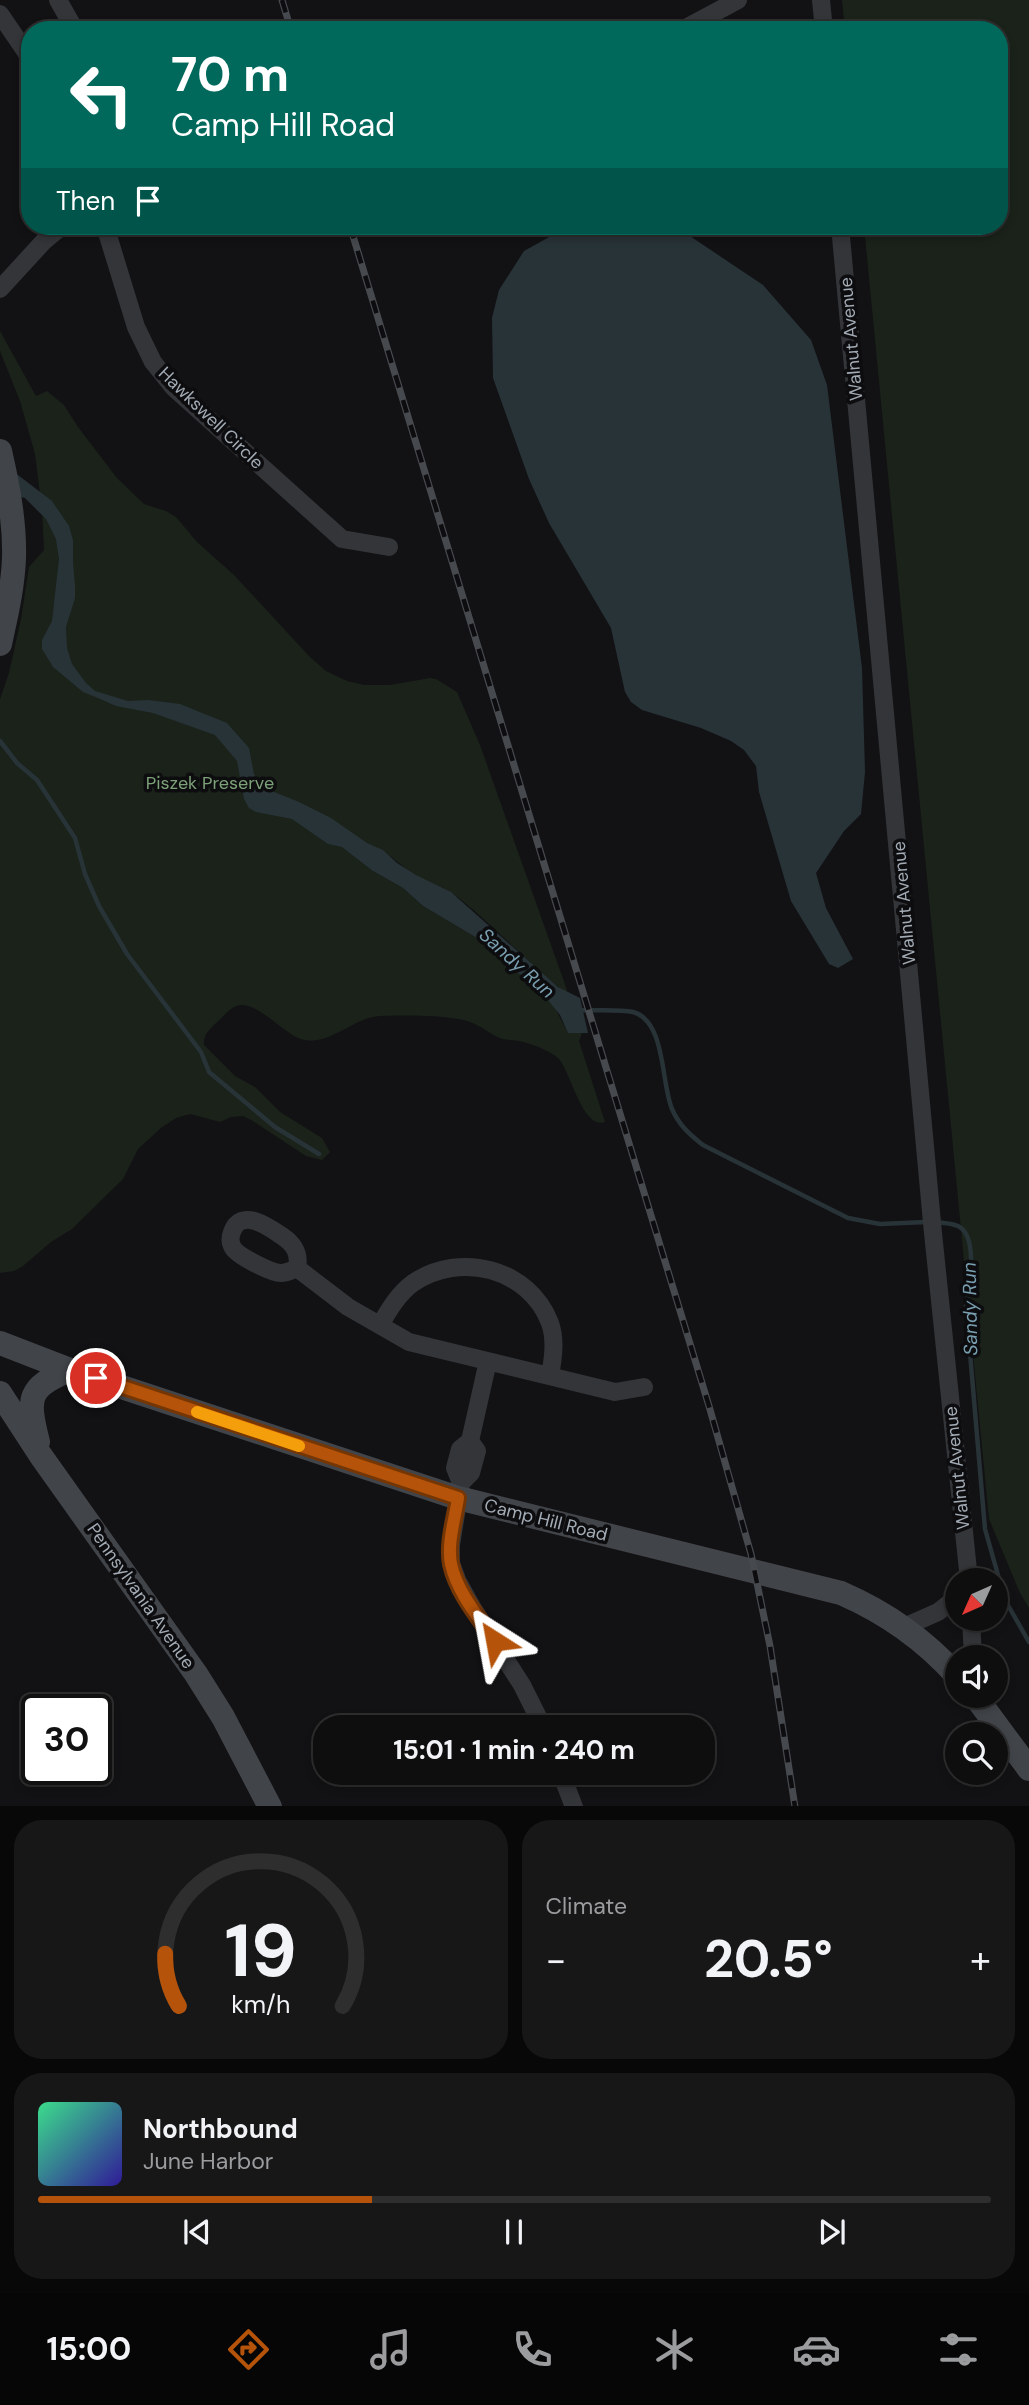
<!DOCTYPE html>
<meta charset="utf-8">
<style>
:root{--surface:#0e0e0f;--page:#171718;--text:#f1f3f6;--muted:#9b9c9e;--line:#2e2e2f;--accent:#b45309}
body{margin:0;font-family:"DM Sans",sans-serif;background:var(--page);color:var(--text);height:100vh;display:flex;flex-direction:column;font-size:26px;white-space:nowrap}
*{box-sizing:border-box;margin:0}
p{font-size:23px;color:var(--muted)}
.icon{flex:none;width:38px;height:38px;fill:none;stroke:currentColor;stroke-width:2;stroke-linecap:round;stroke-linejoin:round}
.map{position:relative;height:1806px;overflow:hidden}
.details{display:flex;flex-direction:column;gap:14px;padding:14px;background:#080808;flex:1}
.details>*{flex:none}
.hud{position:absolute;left:21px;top:21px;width:987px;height:214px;border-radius:28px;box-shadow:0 4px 10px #0003,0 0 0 2px var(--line);background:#00695c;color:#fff;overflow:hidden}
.needle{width:46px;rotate:225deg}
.fabs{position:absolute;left:945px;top:1568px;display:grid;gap:14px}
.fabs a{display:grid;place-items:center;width:63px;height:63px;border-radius:50%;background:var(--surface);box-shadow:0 4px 10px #0003,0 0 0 2px var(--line);font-size:35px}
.speed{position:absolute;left:21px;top:1694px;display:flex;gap:14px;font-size:35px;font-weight:700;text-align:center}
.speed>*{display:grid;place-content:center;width:91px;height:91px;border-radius:50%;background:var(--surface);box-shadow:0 4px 10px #0003,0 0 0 2px var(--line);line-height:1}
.speed .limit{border:4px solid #111;border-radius:10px;background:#fff;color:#111}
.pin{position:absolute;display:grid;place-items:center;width:60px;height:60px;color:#fff;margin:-30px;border:4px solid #fff;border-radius:50%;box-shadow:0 2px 7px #0007}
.me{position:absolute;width:77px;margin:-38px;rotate:326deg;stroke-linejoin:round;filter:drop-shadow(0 0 5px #0008)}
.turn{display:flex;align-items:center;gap:24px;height:147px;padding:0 35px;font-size:32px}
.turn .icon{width:91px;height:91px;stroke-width:2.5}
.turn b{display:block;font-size:49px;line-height:60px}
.then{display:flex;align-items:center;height:66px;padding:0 35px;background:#0003;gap:14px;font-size:26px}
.big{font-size:52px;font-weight:700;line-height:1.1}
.details .widget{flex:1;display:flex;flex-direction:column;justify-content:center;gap:10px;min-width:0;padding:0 24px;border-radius:28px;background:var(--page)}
.details .dial{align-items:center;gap:0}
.dial svg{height:182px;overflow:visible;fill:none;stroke:var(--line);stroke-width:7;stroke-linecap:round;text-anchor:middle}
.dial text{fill:var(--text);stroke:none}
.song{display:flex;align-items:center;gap:21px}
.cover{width:84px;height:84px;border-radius:10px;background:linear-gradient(135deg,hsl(150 70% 55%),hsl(250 70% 35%))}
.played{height:7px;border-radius:4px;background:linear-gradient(90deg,var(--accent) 35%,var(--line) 35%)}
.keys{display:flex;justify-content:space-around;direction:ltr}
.heat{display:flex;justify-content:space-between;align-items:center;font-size:38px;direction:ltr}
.details .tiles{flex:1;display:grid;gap:14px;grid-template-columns:1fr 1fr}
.widget:last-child{grid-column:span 2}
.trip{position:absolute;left:313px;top:1715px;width:402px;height:70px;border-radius:28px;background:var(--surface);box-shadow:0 4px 10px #0003,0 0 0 2px var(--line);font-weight:700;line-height:70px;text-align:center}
.tab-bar{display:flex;height:112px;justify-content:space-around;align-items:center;background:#060606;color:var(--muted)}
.tab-bar .icon{width:49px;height:49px}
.tab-bar .selected{color:var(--accent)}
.tab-bar b{font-size:32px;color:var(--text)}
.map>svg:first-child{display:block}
.green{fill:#1a221a}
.water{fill:#283338}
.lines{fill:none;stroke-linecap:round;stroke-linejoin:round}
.stream{stroke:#283338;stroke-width:4.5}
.street{stroke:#333539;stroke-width:18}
.secondary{stroke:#414449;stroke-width:24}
.rail-casing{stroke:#46494e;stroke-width:7}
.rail{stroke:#0d0d0f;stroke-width:4.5;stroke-dasharray:13;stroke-linecap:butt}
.route-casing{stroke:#753606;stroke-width:18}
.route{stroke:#b45309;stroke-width:12}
.slow{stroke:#f59e0b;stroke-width:12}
.labels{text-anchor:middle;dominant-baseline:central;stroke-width:7;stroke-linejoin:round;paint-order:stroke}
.street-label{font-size:18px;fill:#a3abb5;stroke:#0d0d0f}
.park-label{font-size:18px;fill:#7da179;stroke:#0d0d0f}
.water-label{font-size:19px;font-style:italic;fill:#799fb1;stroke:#0d0d0f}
</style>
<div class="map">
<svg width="1029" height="1807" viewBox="0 0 1029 1807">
<rect width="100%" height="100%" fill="#121214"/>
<path class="green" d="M 842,0 L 1029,0 L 1029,1608 L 1020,1593 L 989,1519 L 864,226 L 999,226 L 999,30 L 845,30 Z
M 0,331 L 36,396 L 47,391 L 64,405 L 78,427 L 117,478 L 144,504 L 166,511 L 176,517 L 197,542 L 234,575 L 309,656 L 326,671 L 347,681 L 364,685 L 390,685 L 430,678 L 436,679 L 457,692 L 480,745 L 567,990 L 566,993 C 528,964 497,928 460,899 C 447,888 432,884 417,876 C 404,869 386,850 373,846 L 373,871 L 403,888 L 423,906 L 477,938 L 495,955 L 521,973 L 553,1004 L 568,1033 L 582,1033 L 579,1041 L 605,1122 C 582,1130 571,1071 558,1058 C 548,1050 531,1043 519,1041 C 514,1040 508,1040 503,1039 C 492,1036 482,1026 470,1022 C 453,1015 400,1015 380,1016 C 353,1017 328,1048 301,1039 C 282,1033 256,999 236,1006 C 229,1009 222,1018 216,1023 C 209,1030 203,1035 204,1045 L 235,1076 L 255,1087 L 280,1112 L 322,1138 L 330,1152 L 322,1160 L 306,1156 L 253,1121 L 243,1116 L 231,1117 L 220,1122 L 190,1114 L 176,1118 L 161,1128 L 138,1149 L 123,1179 L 72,1229 L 51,1242 L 23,1266 L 14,1271 L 0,1273 L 0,699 L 9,673 L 21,619 L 29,567 L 44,550 L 42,509 L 35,454 L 20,401 L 0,351 Z"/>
<path class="water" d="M 569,226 L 670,226 L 678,228 L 763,285 L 811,340 L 827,385 L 862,668 L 865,772 L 861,814 L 844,831 L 816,873 L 826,908 L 853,959 L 838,968 L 829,964 L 791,901 L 759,792 L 756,766 L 744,750 L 731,741 L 701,728 L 642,710 L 631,702 L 625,692 L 611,628 L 549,523 L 529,479 L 493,378 L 492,318 L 499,290 L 524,251 Z
M 0,466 L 18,475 L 52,501 L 69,526 L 73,540 L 73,562 L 75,586 L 75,598 L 66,627 L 67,648 L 72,664 L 86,683 L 95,691 L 128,701 L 148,700 L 180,704 L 227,723 L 249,748 L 254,774 L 262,787 L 299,802 L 331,818 L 367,843 L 383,850 L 397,863 L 416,875 L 451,892 L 558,987 L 580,998 L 588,1033 L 568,1033 L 560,1015 L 543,994 L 477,938 L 423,906 L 403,888 L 373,871 L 342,847 L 328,844 L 292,819 L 256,812 L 249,808 L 244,799 L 237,761 L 215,735 L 153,713 L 116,706 L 98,698 L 83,692 L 53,667 L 42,649 L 42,640 L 52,621 L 59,559 L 56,539 L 46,519 L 25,498 L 0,492 Z"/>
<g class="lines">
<path class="stream" d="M 0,741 L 17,763 L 37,780 L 75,838 L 85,874 L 99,906 L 127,954 L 201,1052 L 209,1072 L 275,1127 L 319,1154
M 580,1010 C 596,1011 619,1009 633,1012 C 666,1021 661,1084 672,1109 C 679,1125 689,1134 703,1145 L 848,1218 L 880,1224 L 927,1222
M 936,1222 C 943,1223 952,1223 958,1226 C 979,1236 969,1287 966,1306 L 985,1529 L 1005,1600 L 1029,1642"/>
<path class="street" d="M 58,0 L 75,30
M 821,0 L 824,30
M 0,14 L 30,58
M 682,30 L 738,0
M 105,226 L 136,327 L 153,362 L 173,387 L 342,539 L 389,547
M 840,226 L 933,1233 L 969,1580
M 0,289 L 44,241 L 62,226
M 297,1268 C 292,1270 287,1273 281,1273 C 271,1273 238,1256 233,1248 C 230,1243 230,1237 232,1232 C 241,1207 269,1227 282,1236 C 294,1244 300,1253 297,1268 L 348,1307 L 409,1342 L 615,1392 L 644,1387
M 380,1325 C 389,1310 398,1294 413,1283 C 460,1251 529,1268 550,1323 C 556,1340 553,1359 550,1376
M 488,1361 L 470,1441 L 460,1449 L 455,1468 L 461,1483 L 451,1545 L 451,1563 L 458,1582 L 472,1607 L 522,1685 L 543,1727
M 461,1483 L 471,1473 L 477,1451 L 470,1441
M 971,1619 L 973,1657
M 904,1627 L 938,1612 L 957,1597
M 561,1773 L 574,1807"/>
<path class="secondary" d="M 0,451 C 8,486 15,522 14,558 C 13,587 6,616 0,644
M 0,1343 L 70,1370 L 458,1498 L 841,1593 C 887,1613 924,1639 957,1676
M 0,1393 L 41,1456 L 196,1674 L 223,1717 L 270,1807
M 38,1442 C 27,1398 27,1387 70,1370
M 975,1696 L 1029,1769"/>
<g class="rail-casing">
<path id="rail" d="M 282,0 L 291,30
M 350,226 L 709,1406 L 751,1554 L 770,1646 L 795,1807"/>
</g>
<use href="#rail" class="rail"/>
</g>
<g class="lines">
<g class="route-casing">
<path id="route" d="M 96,1378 L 458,1498 C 455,1519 447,1543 451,1564 C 457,1592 479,1618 495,1641"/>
</g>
<use href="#route" class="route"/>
<path class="slow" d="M 197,1412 L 299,1446"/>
</g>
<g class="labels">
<g class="street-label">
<text transform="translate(851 339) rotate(-95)">Walnut Avenue</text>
<text transform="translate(211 418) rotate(44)">Hawkswell Circle</text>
<text transform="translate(904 903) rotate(-95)">Walnut Avenue</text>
<text transform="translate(957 1468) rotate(-96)">Walnut Avenue</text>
<text transform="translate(546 1520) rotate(14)">Camp Hill Road</text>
<text transform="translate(141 1596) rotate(55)">Pennsylvania Avenue</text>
</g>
<g class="park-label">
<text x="210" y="783">Piszek Preserve</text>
</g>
<g class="water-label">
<text transform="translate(517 963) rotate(42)">Sandy Run</text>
<text transform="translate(970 1309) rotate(-91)">Sandy Run</text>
</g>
</g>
</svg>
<div class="fabs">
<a><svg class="needle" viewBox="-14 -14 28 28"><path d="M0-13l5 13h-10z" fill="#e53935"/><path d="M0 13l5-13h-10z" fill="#9b9c9e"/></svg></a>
<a><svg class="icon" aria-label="sound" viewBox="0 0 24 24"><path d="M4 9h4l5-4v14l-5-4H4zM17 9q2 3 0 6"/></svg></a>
<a><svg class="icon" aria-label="search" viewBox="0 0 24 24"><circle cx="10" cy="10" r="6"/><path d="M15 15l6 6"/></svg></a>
</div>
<div class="speed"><div class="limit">30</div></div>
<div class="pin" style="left:96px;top:1378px;background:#d93025"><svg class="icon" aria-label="arrive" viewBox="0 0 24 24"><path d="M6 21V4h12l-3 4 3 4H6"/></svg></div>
<svg class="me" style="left:495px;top:1641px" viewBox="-20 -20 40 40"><path d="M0-17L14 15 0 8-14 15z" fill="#b45309" stroke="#fff" stroke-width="4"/></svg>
<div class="trip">15:01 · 1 min · 240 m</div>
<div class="hud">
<div class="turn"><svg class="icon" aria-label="left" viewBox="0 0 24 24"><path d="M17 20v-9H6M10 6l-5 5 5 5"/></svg><div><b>70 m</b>Camp Hill Road</div></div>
<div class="then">Then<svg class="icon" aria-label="arrive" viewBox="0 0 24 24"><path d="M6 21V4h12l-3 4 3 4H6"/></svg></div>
</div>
</div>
<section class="details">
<div class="tiles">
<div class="widget dial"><svg viewBox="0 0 100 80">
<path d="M14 69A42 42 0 1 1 86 69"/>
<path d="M14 69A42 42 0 0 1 8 46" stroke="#b45309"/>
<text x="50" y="56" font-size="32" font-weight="700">19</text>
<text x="50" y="72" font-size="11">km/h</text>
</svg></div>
<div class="widget"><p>Climate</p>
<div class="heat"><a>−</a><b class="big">20.5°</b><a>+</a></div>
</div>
<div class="widget">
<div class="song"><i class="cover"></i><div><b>Northbound</b><p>June Harbor</p></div></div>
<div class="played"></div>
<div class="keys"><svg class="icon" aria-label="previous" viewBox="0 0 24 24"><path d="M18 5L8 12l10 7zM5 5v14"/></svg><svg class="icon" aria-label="pause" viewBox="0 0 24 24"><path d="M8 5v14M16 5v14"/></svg><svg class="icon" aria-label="next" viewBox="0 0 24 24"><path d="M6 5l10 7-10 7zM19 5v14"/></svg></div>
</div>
</div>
</section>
<nav class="tab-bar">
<b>15:00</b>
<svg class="icon selected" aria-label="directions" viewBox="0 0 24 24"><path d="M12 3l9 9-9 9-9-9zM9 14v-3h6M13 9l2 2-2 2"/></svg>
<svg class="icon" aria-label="music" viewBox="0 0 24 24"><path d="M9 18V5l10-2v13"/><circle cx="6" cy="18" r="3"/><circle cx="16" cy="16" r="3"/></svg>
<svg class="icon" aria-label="phone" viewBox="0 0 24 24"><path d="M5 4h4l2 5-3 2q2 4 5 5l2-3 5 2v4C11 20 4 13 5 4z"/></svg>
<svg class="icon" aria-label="climate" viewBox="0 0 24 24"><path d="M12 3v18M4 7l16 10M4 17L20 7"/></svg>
<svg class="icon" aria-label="car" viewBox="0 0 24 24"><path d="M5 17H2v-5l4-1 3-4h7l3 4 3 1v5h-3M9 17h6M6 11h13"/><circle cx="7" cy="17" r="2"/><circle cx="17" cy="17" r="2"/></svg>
<svg class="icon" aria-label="filters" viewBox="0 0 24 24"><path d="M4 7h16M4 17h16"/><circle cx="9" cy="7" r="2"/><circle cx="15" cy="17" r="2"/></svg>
</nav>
